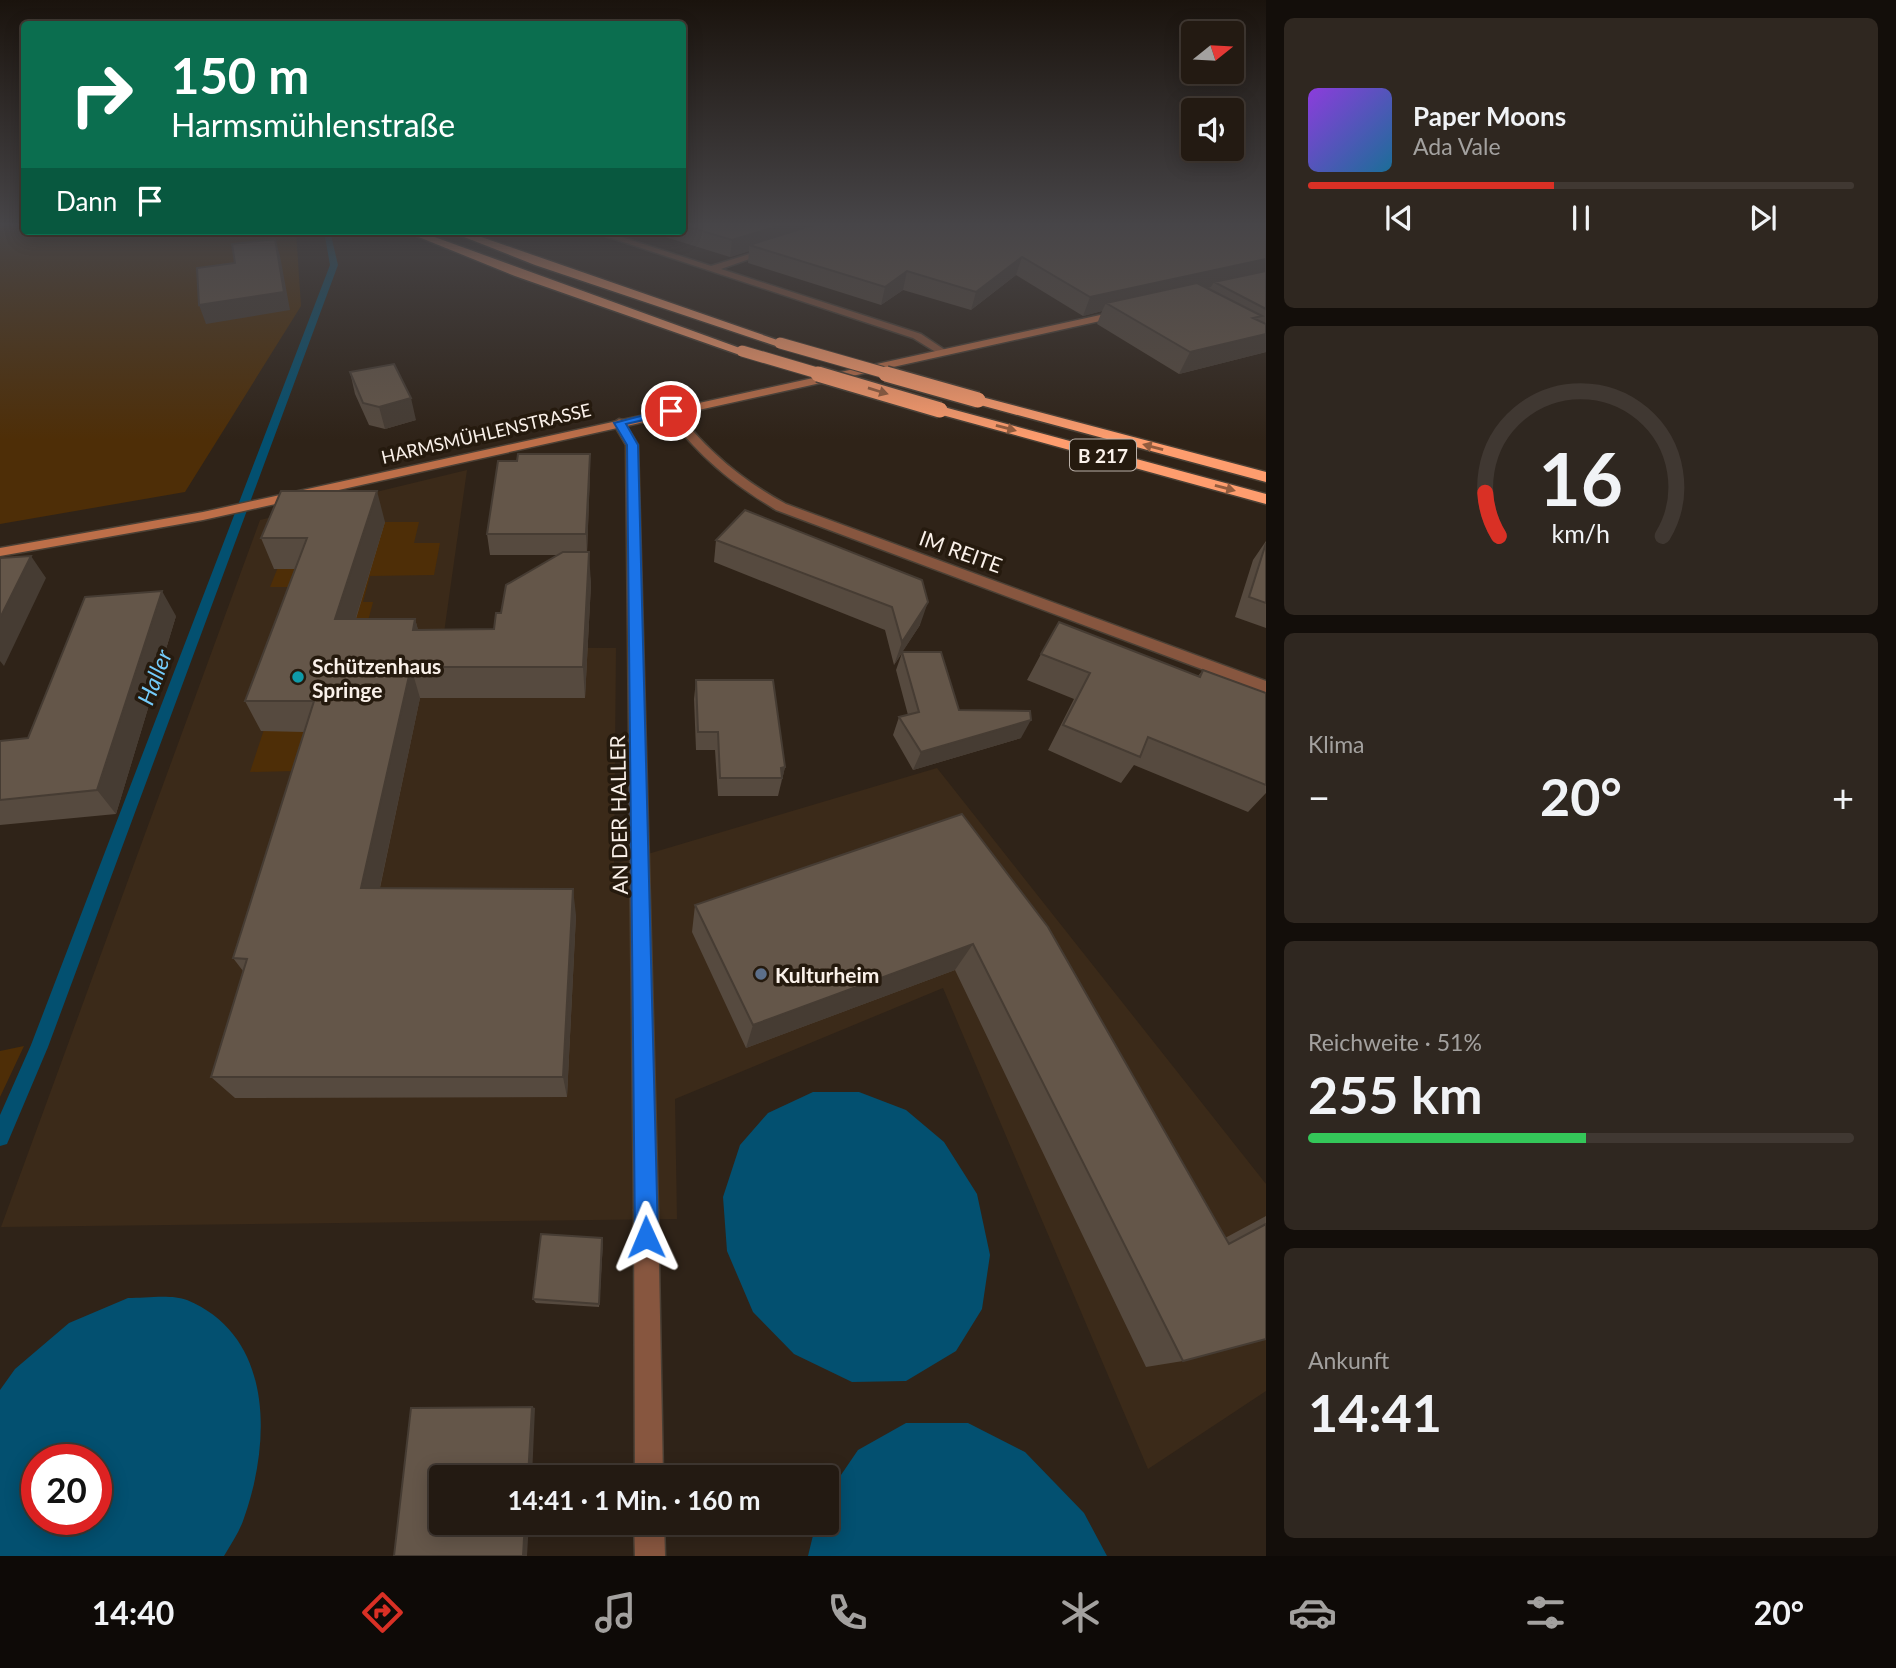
<!DOCTYPE html>
<html lang="de">
<meta charset="utf-8">
<style>
:root{--surface:#231a12;--page:#2f2720;--text:#f1f3f6;--muted:#a3a19f;--line:#403832;--accent:#d93025}
body{margin:0;font-family:Lato,sans-serif;background:var(--page);color:var(--text);height:100vh;display:flex;flex-direction:column;font-size:26px;white-space:nowrap}
*{box-sizing:border-box;margin:0}
p{font-size:23px;color:var(--muted)}
.icon{flex:none;width:38px;height:38px;fill:none;stroke:currentColor;stroke-width:2;stroke-linecap:round;stroke-linejoin:round}
.map{position:relative;flex:1;overflow:hidden}
.panel{display:flex;flex-direction:column;gap:18px;padding:18px;background:#130e0a;width:630px}
.panel>*{flex:none}
.guide{position:absolute;left:21px;top:21px;width:665px;height:214px;border-radius:7px;box-shadow:0 4px 18px #0003,0 0 0 2px var(--line);background:#0b6e4f;color:#fff;overflow:hidden}
.needle{width:46px;rotate:72deg}
.tools{position:absolute;left:1181px;top:21px;display:grid;gap:14px}
.tools a{display:grid;place-items:center;width:63px;height:63px;border-radius:7px;background:var(--surface);box-shadow:0 4px 18px #0003,0 0 0 2px var(--line);font-size:35px}
.speed{position:absolute;left:21px;top:1444px;display:flex;gap:14px;font-size:35px;font-weight:700;text-align:center}
.speed>*{display:grid;place-content:center;width:91px;height:91px;border-radius:50%;background:var(--surface);box-shadow:0 4px 18px #0003,0 0 0 2px var(--line);line-height:1}
.speed .limit{border:10px solid #d22;background:#fff;color:#111}
.pin{position:absolute;display:grid;place-items:center;width:60px;height:60px;color:#fff;margin:-30px;border:4px solid #fff;border-radius:50%;box-shadow:0 2px 7px #0007}
.me{position:absolute;width:77px;margin:-38px;rotate:359deg;stroke-linejoin:round;filter:drop-shadow(0 0 5px #0008)}
.turn{display:flex;align-items:center;gap:24px;height:147px;padding:0 35px;font-size:32px}
.turn .icon{width:91px;height:91px;stroke-width:2.5}
.turn b{display:block;font-size:49px;line-height:60px}
.then{display:flex;align-items:center;height:66px;padding:0 35px;background:#0003;gap:14px;font-size:26px}
.big{font-size:52px;font-weight:700;line-height:1.1}
.panel .tile{flex:1;display:flex;flex-direction:column;justify-content:center;gap:10px;min-width:0;padding:0 24px;border-radius:10px;background:var(--page)}
.panel .dial{align-items:center;gap:0}
.dial svg{height:182px;overflow:visible;fill:none;stroke:var(--line);stroke-width:7;stroke-linecap:round;text-anchor:middle}
.dial text{fill:var(--text);stroke:none}
.song{display:flex;align-items:center;gap:21px}
.cover{width:84px;height:84px;border-radius:10px;background:linear-gradient(135deg,hsl(270 70% 55%),hsl(200 70% 35%))}
.played{height:7px;border-radius:4px;background:linear-gradient(90deg,var(--accent) 45%,var(--line) 45%)}
.keys{display:flex;justify-content:space-around;direction:ltr}
.heat{display:flex;justify-content:space-between;align-items:center;font-size:38px;direction:ltr}
.charge{height:10px;border-radius:5px;background:linear-gradient(90deg,#34c759 51%,var(--line) 0)}
.trip{position:absolute;left:429px;top:1465px;width:410px;height:70px;border-radius:7px;background:var(--surface);box-shadow:0 4px 18px #0003,0 0 0 2px var(--line);font-weight:700;line-height:70px;text-align:center}
.menu{display:flex;height:112px;justify-content:space-around;align-items:center;background:#0e0a07;color:var(--muted)}
.menu .icon{width:49px;height:49px}
.menu .selected{color:var(--accent)}
.menu b{font-size:32px;color:var(--text)}
main{display:flex;flex:1;min-height:0}
.map>svg:first-child{display:block}
.built{fill:#3b2a19}
.green{fill:#4e2e07}
.water{fill:#035070;fill-rule:evenodd}
.lines{fill:none;stroke-linecap:round;stroke-linejoin:round}
.stream{fill:#035070;fill-rule:evenodd}
.lane-casing{stroke:#4b4035;stroke-width:3}
.street-casing{stroke:#4b4035;stroke-width:3}
.secondary-casing{stroke:#4b4035;stroke-width:3}
.highway-casing{stroke:#4b4035;stroke-width:3}
.lane{fill:#87563f;fill-rule:evenodd}
.street{fill:#87563f;fill-rule:evenodd}
.secondary{fill:#bd6f49;fill-rule:evenodd}
.highway{fill:#fe9d6e;fill-rule:evenodd}
.highway-bridge-far1-casing{stroke:#4b4035;stroke-width:13;stroke-linecap:butt}
.highway-bridge-casing{stroke:#4b4035;stroke-width:18;stroke-linecap:butt}
.highway-bridge-far1{stroke:#fe9d6e;stroke-width:11}
.highway-bridge{stroke:#fe9d6e;stroke-width:15}
.wall{fill:#564a3f}
.shaded-wall{fill:#463c33}
.building{fill:#645649;stroke:#463c33;stroke-width:2}
.oneway{fill:#925c3e}
.route{fill:#1a73e8;stroke:#114b97;stroke-width:2}
.culture-dot{fill:#0f9aa8;stroke:#251a0e;stroke-width:2.5}
.service-dot{fill:#5c6f8a;stroke:#251a0e;stroke-width:2.5}
.labels{text-anchor:middle;dominant-baseline:central;stroke-width:7;stroke-linejoin:round;paint-order:stroke}
.far-street-label{font-size:18px;fill:#faf1ea;stroke:#251a0e}
.shield{fill:#251a0e;stroke:#bab0a8;stroke-width:2}
.shield-label{font-size:19px;font-weight:bold;fill:#faf1ea}
.street-label{font-size:21px;fill:#faf1ea;stroke:#251a0e}
.poi-label{font-size:21px;font-weight:bold;fill:#faf1ea;stroke:#251a0e;text-anchor:start}
.water-label{font-size:23px;font-style:italic;fill:#74ccfb;stroke:#251a0e}
</style>
<main>
<div class="map">
<svg width="1266" height="1556" viewBox="0 0 1266 1556">
<rect width="100%" height="100%" fill="#2f2318"/>
<path class="built" d="M 467,470 L 442,647 L 616,648 L 614,864 L 937,768 L 1266,1184 L 1266,1391 L 1148,1469 L 943,988 L 675,1099 L 677,1219 L 1,1227 L 260,520 Z"/>
<path class="green" d="M 0,223 L 24,223 L 24,231 L 296,231 L 301,306 L 185,492 L 0,524 Z
M 381,522 L 419,522 L 414,543 L 440,543 L 434,575 L 370,576 L 363,602 L 373,602 L 366,629 L 296,771 L 250,772 L 311,587 L 270,587 L 285,550 Z
M 24,1046 L 0,1097 L 0,1051 Z"/>
<path class="water" d="M 813,1092 L 859,1092 L 906,1110 L 944,1142 L 977,1194 L 990,1255 L 982,1309 L 956,1351 L 906,1381 L 852,1382 L 794,1354 L 753,1312 L 727,1251 L 723,1197 L 740,1145 L 768,1113 Z
M 128,1298 C 145,1298 172,1294 187,1300 C 274,1336 271,1442 244,1518 C 240,1531 231,1544 224,1556 L 0,1556 L 0,1390 L 15,1369 L 69,1323 ZM 37,1460 L 96,1460 L 96,1519 L 37,1519 Z
M 906,1423 L 968,1423 L 1025,1452 L 1084,1513 L 1107,1556 L 808,1556 L 816,1523 L 826,1522 L 826,1497 L 858,1450 Z"/>
<g class="lines">
<path class="stream" d="M 324,231 L 330,231 L 338,265 L 48,1047 L 7,1144 L 0,1146 L 0,1115 L 31,1045 L 330,265 Z"/>
<g class="lane-casing">
<path id="lane" d="M 646,1198 L 655,1201 L 658,1210 L 663,1477 L 635,1477 L 634,1210 L 637,1201 Z
M 634,1522 L 664,1522 L 665,1556 L 635,1556 Z"/>
</g>
<g class="street-casing">
<path id="street" d="M 590,231 L 603,231 L 711,266 L 772,247 L 772,251 L 721,269 L 921,334 L 948,352 L 939,354 L 913,338 Z
M 667,409 L 675,409 C 706,450 740,479 786,504 L 1266,681 L 1266,693 L 776,510 C 731,483 696,454 665,411 Z
M 619,419 L 623,420 L 638,445 L 658,1210 L 655,1219 L 646,1222 L 637,1219 L 634,1210 L 626,445 L 613,423 Z"/>
</g>
<g class="secondary-casing">
<path id="secondary" d="M 1123,310 L 1128,313 L 1127,315 L 203,520 L 0,556 L 0,548 L 203,512 Z"/>
</g>
<g class="highway-casing">
<path id="highway" d="M 404,231 L 418,231 L 748,351 L 737,354 L 515,276 Z
M 449,231 L 464,231 L 786,343 L 776,346 L 535,265 Z
M 978,396 L 1266,472 L 1266,482 L 973,403 L 973,397 Z
M 940,406 L 1266,494 L 1266,504 L 935,413 L 933,410 Z"/>
</g>
<use href="#lane" class="lane"/>
<use href="#street" class="street"/>
<use href="#secondary" class="secondary"/>
<use href="#highway" class="highway"/>
<g class="highway-bridge-far1-casing">
<path id="highway-bridge-far1" d="M 780,343 L 892,375
M 742,351 L 824,375"/>
</g>
<g class="highway-bridge-casing">
<path id="highway-bridge" d="M 818,374 L 940,410
M 886,374 L 978,400"/>
</g>
<use href="#highway-bridge-far1" class="highway-bridge-far1"/>
<use href="#highway-bridge" class="highway-bridge"/>
</g>
<path class="wall" d="M 682,223 L 1266,223 L 1266,352 L 1179,374 L 1097,324 L 1102,311 L 1083,316 L 1016,275 L 971,310 L 903,290 L 881,305 L 748,263 L 749,251 L 730,257 L 646,231 L 682,231 Z
M 350,372 L 416,420 L 385,429 L 369,425 L 355,394 Z
M 590,454 L 590,474 L 587,552 L 591,584 L 585,698 L 420,698 L 380,888 L 576,915 L 567,1097 L 235,1098 L 211,1077 L 243,971 L 233,958 L 304,732 L 261,731 L 245,701 L 295,569 L 274,569 L 261,538 L 385,522 L 356,619 L 415,619 L 418,630 L 494,629 L 501,613 L 558,555 L 490,555 L 487,534 L 517,461 Z
M 745,510 L 920,625 L 902,652 L 959,710 L 1021,738 L 913,770 L 893,735 L 899,717 L 908,715 L 896,670 L 902,653 L 894,665 L 885,630 L 714,562 L 716,540 Z
M 1266,541 L 1266,628 L 1235,617 L 1253,560 Z
M 176,616 L 116,814 L 0,825 L 0,741 L 28,738 Z
M 1041,654 L 1198,676 L 1203,670 L 1266,693 L 1266,793 L 1248,812 L 1134,765 L 1121,783 L 1048,750 L 1074,699 L 1027,680 Z
M 696,680 L 785,767 L 778,796 L 718,796 L 715,750 L 696,750 L 694,699 Z
M 962,814 L 1225,1238 L 1266,1216 L 1266,1339 L 1183,1361 L 1146,1367 L 955,970 L 746,1048 L 692,932 L 695,905 Z
M 602,1238 L 603,1242 L 599,1307 L 536,1303 L 533,1299 Z"/>
<path class="shaded-wall" d="M 788,223 L 842,223 L 749,245 L 749,251 L 730,257 L 732,240 Z
M 275,239 L 280,256 L 290,310 L 206,324 L 199,305 Z
M 1022,257 L 1016,275 L 971,310 L 976,292 Z
M 1266,259 L 1266,274 L 1214,282 L 1211,287 L 1115,309 L 1106,303 L 1102,311 L 1083,316 L 1090,297 Z
M 907,271 L 903,290 L 881,305 L 885,287 Z
M 1266,334 L 1266,352 L 1179,374 L 1190,352 Z
M 411,398 L 416,420 L 385,429 L 379,407 Z
M 590,454 L 590,474 L 587,555 L 586,534 Z
M 377,491 L 385,522 L 346,650 L 335,619 Z
M 589,552 L 591,584 L 585,698 L 583,667 Z
M 31,556 L 46,578 L 4,666 L 0,661 L 0,618 Z
M 162,591 L 176,616 L 116,814 L 97,790 Z
M 928,602 L 920,625 L 894,665 L 902,642 Z
M 415,619 L 424,650 L 413,630 Z
M 411,667 L 420,698 L 374,915 L 361,888 Z
M 1031,720 L 1021,738 L 913,770 L 921,752 Z
M 785,767 L 781,785 L 782,778 L 781,768 Z
M 573,889 L 576,915 L 567,1097 L 563,1077 Z
M 973,944 L 955,970 L 746,1048 L 753,1025 Z
M 602,1238 L 603,1242 L 599,1307 L 599,1304 Z
M 532,1407 L 535,1408 L 532,1477 L 528,1477 Z
M 525,1522 L 529,1522 L 527,1556 L 523,1556 Z"/>
<path class="building" d="M 682,223 L 788,223 L 732,240 L 682,225 Z
M 820,223 L 1266,223 L 1266,259 L 1090,297 L 1022,257 L 976,292 L 907,271 L 885,287 L 749,245 Z
M 275,239 L 284,292 L 199,305 L 197,268 L 235,263 L 232,244 Z
M 1266,271 L 1266,309 L 1214,282 Z
M 1197,283 L 1262,316 L 1253,318 L 1266,324 L 1266,334 L 1190,352 L 1106,303 Z
M 394,364 L 411,398 L 379,407 L 363,403 L 350,372 Z
M 518,454 L 590,454 L 586,534 L 487,534 L 498,461 L 517,461 Z
M 281,491 L 377,491 L 335,619 L 415,619 L 413,630 L 494,629 L 496,613 L 501,613 L 506,585 L 563,552 L 589,552 L 583,667 L 411,667 L 361,888 L 573,889 L 563,1077 L 211,1077 L 247,959 L 233,958 L 314,701 L 245,701 L 307,538 L 261,538 Z
M 745,510 L 922,580 L 928,602 L 902,642 L 892,607 L 716,540 Z
M 1266,543 L 1266,603 L 1249,597 Z
M 31,556 L 0,618 L 0,558 Z
M 162,591 L 97,790 L 0,800 L 0,741 L 28,738 L 85,597 Z
M 1059,622 L 1200,677 L 1203,670 L 1266,693 L 1266,785 L 1148,737 L 1140,757 L 1063,725 L 1090,673 L 1041,654 Z
M 902,652 L 941,652 L 959,710 L 1030,711 L 1031,720 L 921,752 L 899,717 L 919,712 Z
M 696,680 L 773,680 L 785,767 L 781,768 L 782,778 L 720,778 L 718,732 L 698,732 Z
M 962,814 L 1048,927 L 1229,1244 L 1266,1224 L 1266,1339 L 1183,1361 L 973,944 L 753,1025 L 695,905 Z
M 541,1234 L 602,1238 L 599,1304 L 533,1299 Z
M 532,1407 L 528,1477 L 441,1477 L 441,1522 L 525,1522 L 523,1556 L 394,1556 L 411,1408 Z"/>
<defs><path id="oneway-solid" d="M-6-.8H1V-3.2L6.5 0L1 3.2V.8H-6Z" transform="scale(1.75)"/></defs>
<g class="oneway">
<use href="#oneway-solid" transform="translate(878 391) rotate(17)"/>
<use href="#oneway-solid" transform="translate(1006 428) rotate(15)"/>
<use href="#oneway-solid" transform="translate(1153 447) rotate(-165)"/>
<use href="#oneway-solid" transform="translate(1225 488) rotate(15)"/>
</g>
<linearGradient id="sky" x2="0" y2="1"><stop stop-color="#1a130d"/><stop offset="0.51" stop-color="#474548"/><stop offset="1" stop-color="#474548" stop-opacity="0"/></linearGradient>
<rect width="1266" height="440" fill="url(#sky)"/>
<path class="route" d="M 671,408 L 677,411 L 675,413 L 626,424 L 638,445 L 658,1237 L 654,1245 L 646,1248 L 638,1245 L 635,1237 L 627,445 L 614,423 Z"/>
<circle class="culture-dot" cx="298" cy="677" r="7"/>
<circle class="service-dot" cx="761" cy="974" r="7"/>
<g class="labels">
<g class="far-street-label">
<text transform="translate(486 433) rotate(-13)">HARMSMÜHLENSTRASSE</text>
</g>
<rect class="shield" x="1070" y="439.5" width="66" height="31" rx="5"/>
<g class="shield-label">
<text x="1103" y="455">B 217</text>
</g>
<g class="street-label">
<text transform="translate(961 551) rotate(20)">IM REITE</text>
<text transform="translate(618 815) rotate(-91)">AN DER HALLER</text>
</g>
<g class="poi-label">
<text x="312" y="665">Schützenhaus<tspan x="312" dy="24">Springe</tspan></text>
<text x="775" y="974">Kulturheim</text>
</g>
<g class="water-label">
<text transform="translate(154 677) rotate(-69)">Haller</text>
</g>
</g>
</svg>
<div class="tools">
<a><svg class="needle" viewBox="-14 -14 28 28"><path d="M0-13l5 13h-10z" fill="#e53935"/><path d="M0 13l5-13h-10z" fill="#a3a19f"/></svg></a>
<a><svg class="icon" aria-label="sound" viewBox="0 0 24 24"><path d="M4 9h4l5-4v14l-5-4H4zM17 9q2 3 0 6"/></svg></a>
</div>
<div class="speed"><div class="limit">20</div></div>
<div class="pin" style="left:671px;top:411px;background:#d93025"><svg class="icon" aria-label="arrive" viewBox="0 0 24 24"><path d="M6 21V4h12l-3 4 3 4H6"/></svg></div>
<svg class="me" style="left:646px;top:1237px" viewBox="-20 -20 40 40"><path d="M0-17L14 15 0 8-14 15z" fill="#1a73e8" stroke="#fff" stroke-width="4"/></svg>
<div class="trip">14:41 · 1 Min. · 160 m</div>
<div class="guide">
<div class="turn"><svg class="icon" aria-label="right" viewBox="0 0 24 24"><path d="M7 20v-9h11M14 6l5 5-5 5"/></svg><div><b>150 m</b>Harmsmühlenstraße</div></div>
<div class="then">Dann<svg class="icon" aria-label="arrive" viewBox="0 0 24 24"><path d="M6 21V4h12l-3 4 3 4H6"/></svg></div>
</div>
</div>
<section class="panel">
<div class="tile">
<div class="song"><i class="cover"></i><div><b>Paper Moons</b><p>Ada Vale</p></div></div>
<div class="played"></div>
<div class="keys"><svg class="icon" aria-label="previous" viewBox="0 0 24 24"><path d="M18 5L8 12l10 7zM5 5v14"/></svg><svg class="icon" aria-label="pause" viewBox="0 0 24 24"><path d="M8 5v14M16 5v14"/></svg><svg class="icon" aria-label="next" viewBox="0 0 24 24"><path d="M6 5l10 7-10 7zM19 5v14"/></svg></div>
</div>
<div class="tile dial"><svg viewBox="0 0 100 80">
<path d="M14 69A42 42 0 1 1 86 69"/>
<path d="M14 69A42 42 0 0 1 8 50" stroke="#d93025"/>
<text x="50" y="56" font-size="32" font-weight="700">16</text>
<text x="50" y="72" font-size="11">km/h</text>
</svg></div>
<div class="tile"><p>Klima</p>
<div class="heat"><a>−</a><b class="big">20°</b><a>+</a></div>
</div>
<div class="tile"><p>Reichweite · 51%</p><b class="big">255 km</b><div class="charge"></div></div>
<div class="tile"><p>Ankunft</p><b class="big">14:41</b></div>
</section>
</main>
<nav class="menu">
<b>14:40</b>
<svg class="icon selected" aria-label="directions" viewBox="0 0 24 24"><path d="M12 3l9 9-9 9-9-9zM9 14v-3h6M13 9l2 2-2 2"/></svg>
<svg class="icon" aria-label="music" viewBox="0 0 24 24"><path d="M9 18V5l10-2v13"/><circle cx="6" cy="18" r="3"/><circle cx="16" cy="16" r="3"/></svg>
<svg class="icon" aria-label="phone" viewBox="0 0 24 24"><path d="M5 4h4l2 5-3 2q2 4 5 5l2-3 5 2v4C11 20 4 13 5 4z"/></svg>
<svg class="icon" aria-label="climate" viewBox="0 0 24 24"><path d="M12 3v18M4 7l16 10M4 17L20 7"/></svg>
<svg class="icon" aria-label="car" viewBox="0 0 24 24"><path d="M5 17H2v-5l4-1 3-4h7l3 4 3 1v5h-3M9 17h6M6 11h13"/><circle cx="7" cy="17" r="2"/><circle cx="17" cy="17" r="2"/></svg>
<svg class="icon" aria-label="filters" viewBox="0 0 24 24"><path d="M4 7h16M4 17h16"/><circle cx="9" cy="7" r="2"/><circle cx="15" cy="17" r="2"/></svg>
<b>20°</b>
</nav>
